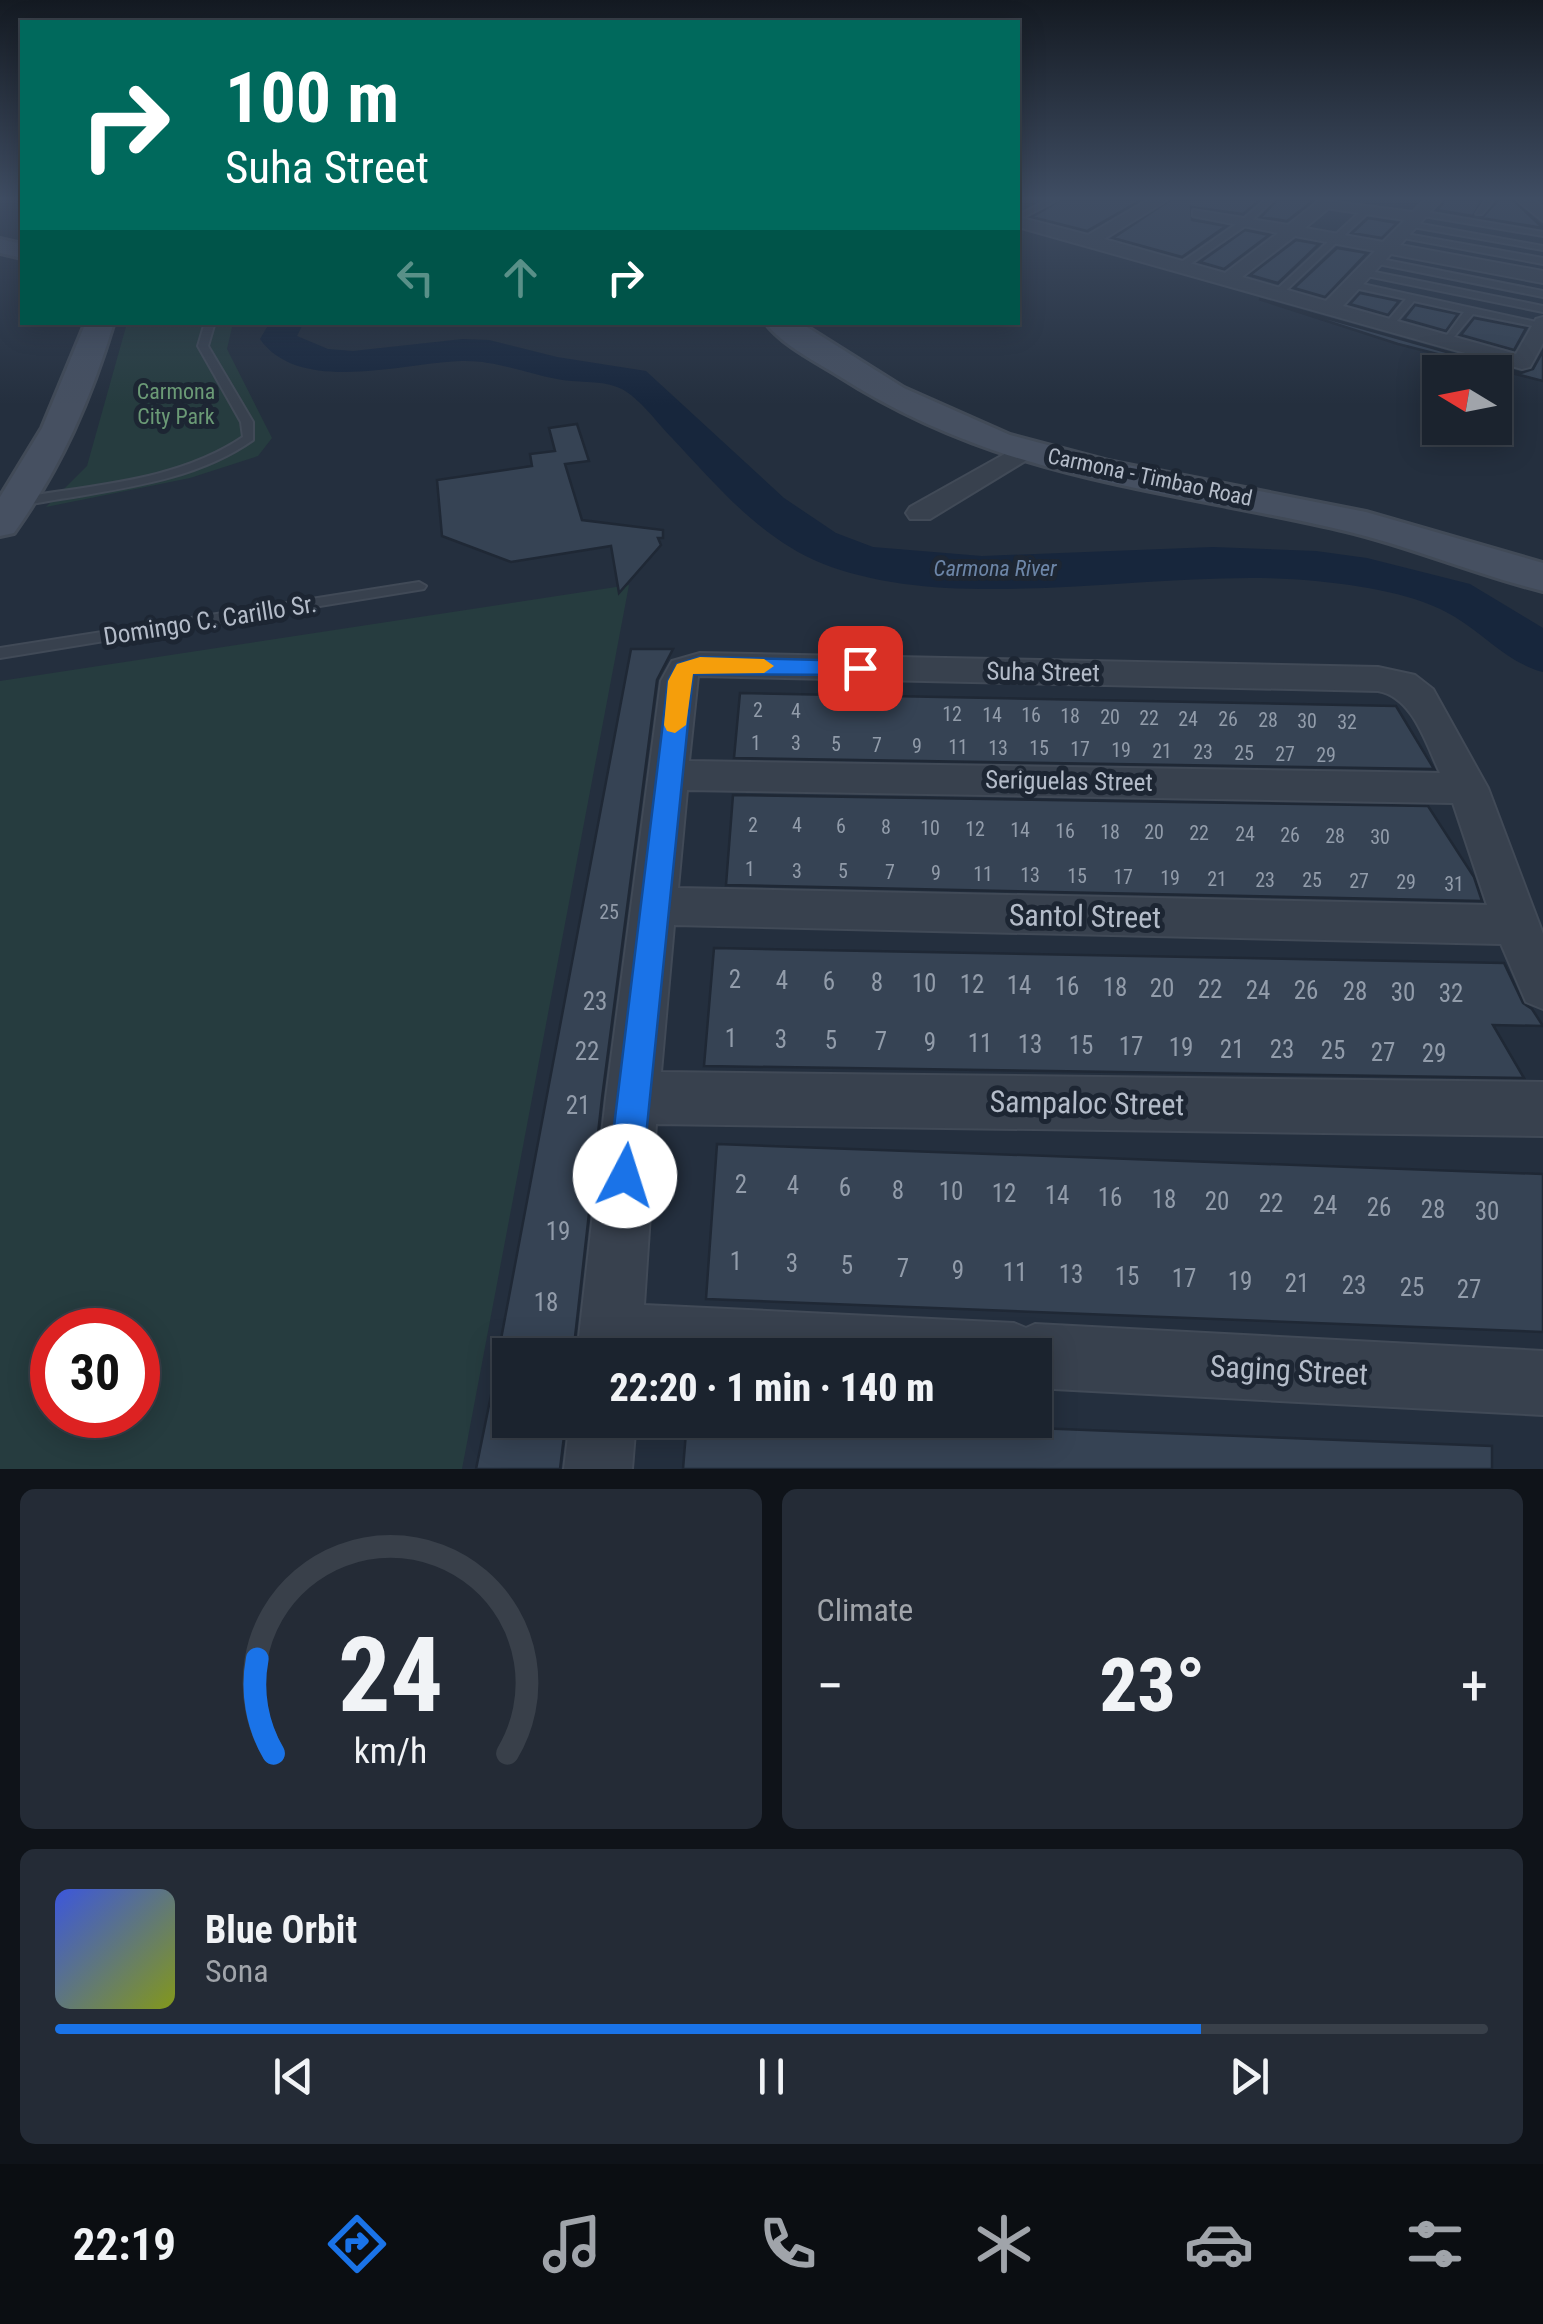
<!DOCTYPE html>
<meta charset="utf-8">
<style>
:root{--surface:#1b232e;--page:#242b36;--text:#f1f3f6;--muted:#a0a4aa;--line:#39404a;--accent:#1a73e8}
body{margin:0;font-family:"Roboto Condensed",sans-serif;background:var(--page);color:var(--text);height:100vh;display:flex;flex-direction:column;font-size:38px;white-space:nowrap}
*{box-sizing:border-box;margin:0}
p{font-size:32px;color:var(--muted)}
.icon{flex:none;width:55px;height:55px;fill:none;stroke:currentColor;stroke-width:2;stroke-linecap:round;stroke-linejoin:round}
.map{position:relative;height:1469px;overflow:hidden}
.details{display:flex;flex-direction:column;gap:20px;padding:20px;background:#0f1319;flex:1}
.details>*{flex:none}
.guide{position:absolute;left:20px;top:20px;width:1000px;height:305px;border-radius:0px;box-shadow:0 5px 25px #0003,0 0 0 2px var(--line);background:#00695c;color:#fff;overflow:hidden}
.needle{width:65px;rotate:280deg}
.buttons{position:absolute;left:1422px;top:355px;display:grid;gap:20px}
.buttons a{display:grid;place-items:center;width:90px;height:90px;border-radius:0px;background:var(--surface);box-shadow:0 5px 25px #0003,0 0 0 2px var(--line);font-size:50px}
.speed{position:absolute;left:30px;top:1308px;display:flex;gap:20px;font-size:50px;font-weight:700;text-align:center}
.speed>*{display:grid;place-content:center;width:130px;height:130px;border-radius:50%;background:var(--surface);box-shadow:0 5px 25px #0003,0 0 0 2px var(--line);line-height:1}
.speed .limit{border:15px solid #d22;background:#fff;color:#111}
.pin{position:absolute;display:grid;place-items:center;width:85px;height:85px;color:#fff;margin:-42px;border-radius:20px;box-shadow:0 5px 15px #0006}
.me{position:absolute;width:110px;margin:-55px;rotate:5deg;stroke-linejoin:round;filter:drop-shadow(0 0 8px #0008)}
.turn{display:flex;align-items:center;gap:35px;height:210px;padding:0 40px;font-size:45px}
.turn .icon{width:130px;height:130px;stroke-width:2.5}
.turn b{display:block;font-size:70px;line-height:85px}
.lanes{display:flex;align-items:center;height:95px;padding:0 40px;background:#0003;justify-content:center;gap:50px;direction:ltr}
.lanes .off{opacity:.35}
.big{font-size:75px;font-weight:800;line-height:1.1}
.details .widget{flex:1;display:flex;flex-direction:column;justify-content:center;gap:15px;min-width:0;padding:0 35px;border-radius:15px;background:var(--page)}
.details .dial{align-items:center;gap:0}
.dial svg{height:260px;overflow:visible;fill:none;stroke:var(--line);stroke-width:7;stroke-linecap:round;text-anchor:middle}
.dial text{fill:var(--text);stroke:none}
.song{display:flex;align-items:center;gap:30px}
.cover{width:120px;height:120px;border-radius:15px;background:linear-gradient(135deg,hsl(230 70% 55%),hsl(70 70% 35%))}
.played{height:10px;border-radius:5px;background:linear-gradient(90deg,var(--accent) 80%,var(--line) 80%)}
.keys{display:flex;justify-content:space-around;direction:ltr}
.heat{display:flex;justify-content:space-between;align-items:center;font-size:55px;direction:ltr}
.details .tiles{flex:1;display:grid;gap:20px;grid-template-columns:1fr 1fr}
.widget:last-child{grid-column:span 2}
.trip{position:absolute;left:492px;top:1338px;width:560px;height:100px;border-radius:0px;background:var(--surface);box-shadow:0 5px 25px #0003,0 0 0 2px var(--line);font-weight:800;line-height:100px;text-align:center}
.tabs{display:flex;height:160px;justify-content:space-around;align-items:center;background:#0b0e12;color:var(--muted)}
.tabs .icon{width:70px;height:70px}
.tabs .current{color:var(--accent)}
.tabs b{font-size:45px;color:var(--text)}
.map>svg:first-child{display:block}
.green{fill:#263c3f;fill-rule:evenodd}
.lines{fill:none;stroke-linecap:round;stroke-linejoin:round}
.river{fill:#17263c;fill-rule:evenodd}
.building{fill:#364354;stroke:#1f2835;stroke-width:2.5}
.lane-casing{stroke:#414a57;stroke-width:4}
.street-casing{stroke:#414a57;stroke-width:4}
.secondary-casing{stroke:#414a57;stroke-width:6}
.lane{fill:#38414e;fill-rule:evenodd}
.street{fill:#38414e;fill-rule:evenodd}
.secondary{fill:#465061;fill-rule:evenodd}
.route{fill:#1a73e8;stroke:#114b97;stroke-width:2.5}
.slow{fill:#f59e0b}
.labels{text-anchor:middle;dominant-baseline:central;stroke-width:10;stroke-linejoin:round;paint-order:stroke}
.number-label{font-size:20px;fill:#929caa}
.far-park-label{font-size:22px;fill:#6b9a76;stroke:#1d2633}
.far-street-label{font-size:22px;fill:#b4bcc9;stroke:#1d2633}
.far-water-label{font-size:22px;font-style:italic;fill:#6d86a8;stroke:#1d2633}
.street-label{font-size:25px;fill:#b4bcc9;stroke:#1d2633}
.near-number-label{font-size:25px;fill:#929caa}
.near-street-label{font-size:30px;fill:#b4bcc9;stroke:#1d2633}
</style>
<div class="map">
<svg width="1543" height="1469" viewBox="0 0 1543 1469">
<rect width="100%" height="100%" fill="#242f3e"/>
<path class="green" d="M 127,323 L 233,323 L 227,349 L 272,438 L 258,456 L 190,478 L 46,507 L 87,466 Z
M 629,585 L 462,1469 L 0,1469 L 0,681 ZM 52,1330 L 138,1330 L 138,1415 L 52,1415 Z"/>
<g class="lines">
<path class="river" d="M 270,322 L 304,322 L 297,336 L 328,349 L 353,351 L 463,339 L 489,340 L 557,357 L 646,371 L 784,498 L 836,533 L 873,547 L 982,556 L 1213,547 L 1316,551 L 1367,558 L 1470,584 L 1543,628 L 1543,672 C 1508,663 1485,635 1455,617 C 1416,593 1361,586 1316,581 C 1164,565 961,619 821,563 C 760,538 716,485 672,438 C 657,423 637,394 617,387 C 599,380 576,383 557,379 C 525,373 495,360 462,361 C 405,362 300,396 260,339 Z"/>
</g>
<path class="building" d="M 1060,200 L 1141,200 L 1087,231 L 1032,217 Z
M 1170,200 L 1260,200 L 1243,214 L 1191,207 L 1192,220 L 1226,226 L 1182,257 L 1113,238 Z
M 1277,200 L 1314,200 L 1287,221 L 1261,217 Z
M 1445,200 L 1482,200 L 1473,216 L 1437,210 Z
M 1498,200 L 1513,200 L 1543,228 L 1482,218 Z
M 1368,218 L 1397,223 L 1382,238 L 1352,233 Z
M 1245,230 L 1269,235 L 1224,269 L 1200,262 Z
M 1296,240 L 1319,244 L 1278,283 L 1250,275 Z
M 1337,248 L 1367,253 L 1325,297 L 1294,288 Z
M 1360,293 L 1399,301 L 1388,315 L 1350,304 Z
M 1259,299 L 1521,373 L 1533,369 L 1543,351 L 1543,381 L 1398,344 Z
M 1415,305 L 1458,314 L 1446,331 L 1404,319 Z
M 1474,318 L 1526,328 L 1514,350 L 1461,335 Z
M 577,424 L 589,461 L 565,464 L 582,520 L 663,530 L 663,538 L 658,538 L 661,545 L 619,593 L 611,546 L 511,562 L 442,536 L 437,480 L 532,466 L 530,454 L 555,451 L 549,428 Z
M 631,649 L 673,649 L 657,680 L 602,1098 L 573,1355 L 498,1355 Z
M 740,693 L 1396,706 L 1434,769 L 734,758 Z
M 733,795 L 1428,806 L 1474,877 L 1482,901 L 726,885 Z
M 714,948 L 1504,963 L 1523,1003 L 1532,1009 L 1543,1026 L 1493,1025 L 1524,1078 L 704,1066 Z
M 717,1144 L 1543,1174 L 1543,1332 L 706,1299 Z
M 497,1366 L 510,1367 L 510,1420 L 566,1420 L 560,1469 L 476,1469 Z
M 687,1420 L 881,1422 L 1492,1446 L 1492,1469 L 683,1469 Z"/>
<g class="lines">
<g class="lane-casing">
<path id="lane" d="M 1048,200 L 1057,200 L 1018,220 L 1018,215 Z
M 1265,200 L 1273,200 L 1248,224 L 1186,267 L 1180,267 L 1180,263 L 1242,220 Z
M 1486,200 L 1494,200 L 1482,214 L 1476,214 Z
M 1365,207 L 1372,209 L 1281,295 L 1275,295 L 1275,291 Z
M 1420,211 L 1543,232 L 1543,236 L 1417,215 Z
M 1410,222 L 1543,246 L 1543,250 L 1407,226 Z
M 1401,233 L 1543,258 L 1543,264 L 1398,237 Z
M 1376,258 L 1543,291 L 1543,297 L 1373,263 Z
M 1365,270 L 1543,306 L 1543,312 L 1362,275 Z
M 1353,282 L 1541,323 L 1543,328 L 1473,314 L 1447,345 L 1442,342 L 1464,312 L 1414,301 L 1390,329 L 1384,329 L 1384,325 L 1406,299 L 1350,287 Z
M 205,322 L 215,322 L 208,346 L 253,422 L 253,440 C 199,478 131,487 67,498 C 49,500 30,506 12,505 L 12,499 L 17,498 C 93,485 178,481 243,437 L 241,422 L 198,346 Z
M 419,582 L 426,586 L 424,589 L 0,658 L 0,648 Z"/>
</g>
<g class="street-casing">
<path id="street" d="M 1148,200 L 1167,200 L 1104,239 L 1225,273 L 1278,233 L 1193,216 L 1193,210 L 1288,225 L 1320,200 L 1413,212 L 1425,200 L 1441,200 L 1400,245 L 1543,271 L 1543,283 L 1391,254 L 1343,306 L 1516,354 L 1536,319 L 1543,317 L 1543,343 L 1530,367 L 1522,369 L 1018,227 L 1018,217 L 1088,235 ZM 1329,208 L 1332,209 L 1405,220 L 1383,242 L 1305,228 ZM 1295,236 L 1375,251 L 1326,301 L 1242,277 Z
M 1517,200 L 1534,200 L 1543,208 L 1543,221 Z
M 1026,442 L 1035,445 L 1039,450 L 1035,455 L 930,519 L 910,519 L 906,513 L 910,507 Z
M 700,653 L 1378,667 L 1415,675 L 1433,689 L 1488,788 L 1543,934 L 1543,1009 L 1526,1002 L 1501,944 L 674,925 L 661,1072 L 1543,1082 L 1543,1136 L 656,1124 L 644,1305 L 1014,1323 L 1026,1328 L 1035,1324 L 1543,1351 L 1543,1415 L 1035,1388 L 1035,1355 L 577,1355 L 606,1098 L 661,681 L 672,661 ZM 698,676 L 1378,691 C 1413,697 1426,744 1440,773 L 689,761 ZM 687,790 L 1453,803 L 1487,905 L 678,888 Z
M 570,1420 L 636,1420 L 632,1469 L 564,1469 Z"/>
</g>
<g class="secondary-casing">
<path id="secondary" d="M 0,239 L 22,244 L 22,258 L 0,253 Z
M 86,322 L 114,322 C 91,399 61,467 14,533 L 0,536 L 0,497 L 42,428 Z
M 765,322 L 799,322 L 904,388 L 1010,435 L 1108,461 L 1366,512 L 1543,563 L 1543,591 C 1477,575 1413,547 1346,531 C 1163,488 1003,481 839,376 C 815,361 782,345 765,322 Z"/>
</g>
<use href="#lane" class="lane"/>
<use href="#street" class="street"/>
<use href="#secondary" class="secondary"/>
</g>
<linearGradient id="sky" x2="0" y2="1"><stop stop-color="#141a22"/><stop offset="0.49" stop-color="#3f4d63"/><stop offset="1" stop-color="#3f4d63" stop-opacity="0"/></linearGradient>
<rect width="1543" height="405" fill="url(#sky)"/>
<path class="route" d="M 700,657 L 860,661 L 870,668 L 860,675 L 693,674 L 642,1176 L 637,1188 L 625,1193 L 613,1188 L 608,1176 L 668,681 L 677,664 Z"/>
<path class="slow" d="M 700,657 L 764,659 L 774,666 L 764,673 L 693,674 L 686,725 L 675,733 L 667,731 L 664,725 L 668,681 L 677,664 Z"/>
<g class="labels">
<g class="number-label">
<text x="758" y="710">2</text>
<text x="796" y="711">4</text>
<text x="952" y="714">12</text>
<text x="992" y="715">14</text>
<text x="1031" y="715">16</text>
<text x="1070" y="716">18</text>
<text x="1110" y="717">20</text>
<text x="1149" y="718">22</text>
<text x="1188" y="719">24</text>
<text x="1228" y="719">26</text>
<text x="1268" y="720">28</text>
<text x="1307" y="721">30</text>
<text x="1347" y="722">32</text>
<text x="756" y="743">1</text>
<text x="796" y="743">3</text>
<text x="836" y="744">5</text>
<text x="877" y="745">7</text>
<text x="917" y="746">9</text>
<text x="958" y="747">11</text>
<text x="998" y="748">13</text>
<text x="1039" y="748">15</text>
<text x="1080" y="749">17</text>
<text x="1121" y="750">19</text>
<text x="1162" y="751">21</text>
<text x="1203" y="752">23</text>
<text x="1244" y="753">25</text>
<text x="1285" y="754">27</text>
<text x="1326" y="755">29</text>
<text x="753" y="825">2</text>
<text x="797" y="825">4</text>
<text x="841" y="826">6</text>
<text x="886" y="827">8</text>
<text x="930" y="828">10</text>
<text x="975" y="829">12</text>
<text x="1020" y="830">14</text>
<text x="1065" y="831">16</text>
<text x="1110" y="832">18</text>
<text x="1154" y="832">20</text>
<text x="1199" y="833">22</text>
<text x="1245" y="834">24</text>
<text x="1290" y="835">26</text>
<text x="1335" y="836">28</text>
<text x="1380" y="837">30</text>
<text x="750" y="869">1</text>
<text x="797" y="871">3</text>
<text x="843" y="871">5</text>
<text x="890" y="872">7</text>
<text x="936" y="873">9</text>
<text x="983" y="874">11</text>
<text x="1030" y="875">13</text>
<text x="1077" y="876">15</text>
<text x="1123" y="877">17</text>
<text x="1170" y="878">19</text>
<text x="1217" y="879">21</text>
<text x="1265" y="880">23</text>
<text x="1312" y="880">25</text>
<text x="1359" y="881">27</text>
<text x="1406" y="882">29</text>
<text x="1454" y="884">31</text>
<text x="609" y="912">25</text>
</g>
<g class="far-park-label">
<text x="176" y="391">Carmona<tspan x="176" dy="25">City Park</tspan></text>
</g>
<g class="far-street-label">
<text transform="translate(1150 477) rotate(12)">Carmona - Timbao Road</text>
</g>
<g class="far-water-label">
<text x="995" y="568">Carmona River</text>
</g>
<g class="street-label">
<text transform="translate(210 620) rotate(-9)">Domingo C. Carillo Sr.</text>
<text transform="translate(1043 672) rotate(1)">Suha Street</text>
<text transform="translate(1069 781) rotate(1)">Seriguelas Street</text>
</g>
<g class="near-number-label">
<text x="735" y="979">2</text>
<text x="782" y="980">4</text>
<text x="829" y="981">6</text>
<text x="877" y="982">8</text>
<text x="924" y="983">10</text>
<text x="972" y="984">12</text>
<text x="1019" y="985">14</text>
<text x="1067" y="986">16</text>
<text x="1115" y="987">18</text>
<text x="1162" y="988">20</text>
<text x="1210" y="989">22</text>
<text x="1258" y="990">24</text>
<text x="1306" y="990">26</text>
<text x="1355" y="991">28</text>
<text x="1403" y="992">30</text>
<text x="1451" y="993">32</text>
<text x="595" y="1001">23</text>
<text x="731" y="1038">1</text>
<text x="781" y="1039">3</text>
<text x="831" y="1040">5</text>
<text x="881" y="1041">7</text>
<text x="930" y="1042">9</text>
<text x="980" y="1043">11</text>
<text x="1030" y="1044">13</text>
<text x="1081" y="1045">15</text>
<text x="1131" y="1046">17</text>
<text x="1181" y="1047">19</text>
<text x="1232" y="1049">21</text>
<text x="1282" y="1049">23</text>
<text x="1333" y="1050">25</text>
<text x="587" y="1051">22</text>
<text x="1383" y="1052">27</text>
<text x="1434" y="1053">29</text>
<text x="578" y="1105">21</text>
<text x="741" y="1184">2</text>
<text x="793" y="1185">4</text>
<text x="845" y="1187">6</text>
<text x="898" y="1190">8</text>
<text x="951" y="1191">10</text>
<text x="1004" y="1193">12</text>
<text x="1057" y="1195">14</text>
<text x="1110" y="1197">16</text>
<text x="1164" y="1199">18</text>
<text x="1217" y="1201">20</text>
<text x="1271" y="1203">22</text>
<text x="1325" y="1205">24</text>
<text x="1379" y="1207">26</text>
<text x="1433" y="1209">28</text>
<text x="1487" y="1211">30</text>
<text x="558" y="1231">19</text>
<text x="736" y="1261">1</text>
<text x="792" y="1263">3</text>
<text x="847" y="1265">5</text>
<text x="903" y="1268">7</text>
<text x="958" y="1270">9</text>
<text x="1015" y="1272">11</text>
<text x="1071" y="1274">13</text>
<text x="1127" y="1276">15</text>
<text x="1184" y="1278">17</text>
<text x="1240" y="1281">19</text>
<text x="1297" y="1283">21</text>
<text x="1354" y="1285">23</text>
<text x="1412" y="1287">25</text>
<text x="1469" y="1289">27</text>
<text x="546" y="1302">18</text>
</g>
<g class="near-street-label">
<text transform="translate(1085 916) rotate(1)">Santol Street</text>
<text transform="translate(1087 1103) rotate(1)">Sampaloc Street</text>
<text transform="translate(1289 1370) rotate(3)">Saging Street</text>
</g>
</g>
</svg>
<div class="buttons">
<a><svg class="needle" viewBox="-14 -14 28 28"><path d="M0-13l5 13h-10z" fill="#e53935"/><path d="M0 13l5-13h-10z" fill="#a0a4aa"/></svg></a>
</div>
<div class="speed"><div class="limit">30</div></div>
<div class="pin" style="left:860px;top:668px;background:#d93025"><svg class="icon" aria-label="arrive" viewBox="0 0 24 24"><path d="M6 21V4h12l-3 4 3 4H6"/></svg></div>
<svg class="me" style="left:625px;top:1176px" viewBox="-20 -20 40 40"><circle r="19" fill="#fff"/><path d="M0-13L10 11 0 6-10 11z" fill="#1a73e8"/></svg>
<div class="trip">22:20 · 1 min · 140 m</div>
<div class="guide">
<div class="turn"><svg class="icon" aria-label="right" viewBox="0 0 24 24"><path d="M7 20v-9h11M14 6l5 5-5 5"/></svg><div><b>100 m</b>Suha Street</div></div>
<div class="lanes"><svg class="icon off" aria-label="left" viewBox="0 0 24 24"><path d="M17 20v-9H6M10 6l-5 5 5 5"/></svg><svg class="icon off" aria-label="ahead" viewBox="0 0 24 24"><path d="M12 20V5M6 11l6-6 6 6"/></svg><svg class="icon" aria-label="right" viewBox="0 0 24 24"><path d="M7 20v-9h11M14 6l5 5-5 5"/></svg></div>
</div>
</div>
<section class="details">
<div class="tiles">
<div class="widget dial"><svg viewBox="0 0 100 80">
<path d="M14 69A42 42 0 1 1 86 69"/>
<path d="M14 69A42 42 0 0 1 9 40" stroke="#1a73e8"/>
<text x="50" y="56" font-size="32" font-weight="700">24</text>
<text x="50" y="72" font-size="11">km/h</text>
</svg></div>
<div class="widget"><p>Climate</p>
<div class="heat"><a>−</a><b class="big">23°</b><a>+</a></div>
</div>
<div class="widget">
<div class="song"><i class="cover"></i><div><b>Blue Orbit</b><p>Sona</p></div></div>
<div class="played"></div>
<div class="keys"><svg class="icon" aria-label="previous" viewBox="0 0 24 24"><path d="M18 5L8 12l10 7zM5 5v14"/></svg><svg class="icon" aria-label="pause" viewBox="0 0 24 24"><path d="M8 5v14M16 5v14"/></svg><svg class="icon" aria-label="next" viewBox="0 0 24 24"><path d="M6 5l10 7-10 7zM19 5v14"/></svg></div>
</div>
</div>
</section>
<nav class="tabs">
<b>22:19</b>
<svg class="icon current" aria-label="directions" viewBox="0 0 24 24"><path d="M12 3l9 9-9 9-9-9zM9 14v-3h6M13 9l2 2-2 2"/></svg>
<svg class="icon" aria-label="music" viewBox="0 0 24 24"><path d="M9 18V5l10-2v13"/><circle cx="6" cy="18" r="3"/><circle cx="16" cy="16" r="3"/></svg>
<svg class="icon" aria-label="phone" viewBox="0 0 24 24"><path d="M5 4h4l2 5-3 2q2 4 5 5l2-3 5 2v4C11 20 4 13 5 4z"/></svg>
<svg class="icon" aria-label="climate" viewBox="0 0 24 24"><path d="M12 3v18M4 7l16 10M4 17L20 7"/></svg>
<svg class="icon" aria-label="car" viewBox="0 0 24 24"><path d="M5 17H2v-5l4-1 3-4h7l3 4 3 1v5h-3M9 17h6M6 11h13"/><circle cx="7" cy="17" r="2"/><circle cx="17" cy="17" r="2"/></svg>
<svg class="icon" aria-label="filters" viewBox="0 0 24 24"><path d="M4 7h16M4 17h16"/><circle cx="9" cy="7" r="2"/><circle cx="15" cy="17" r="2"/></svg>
</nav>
